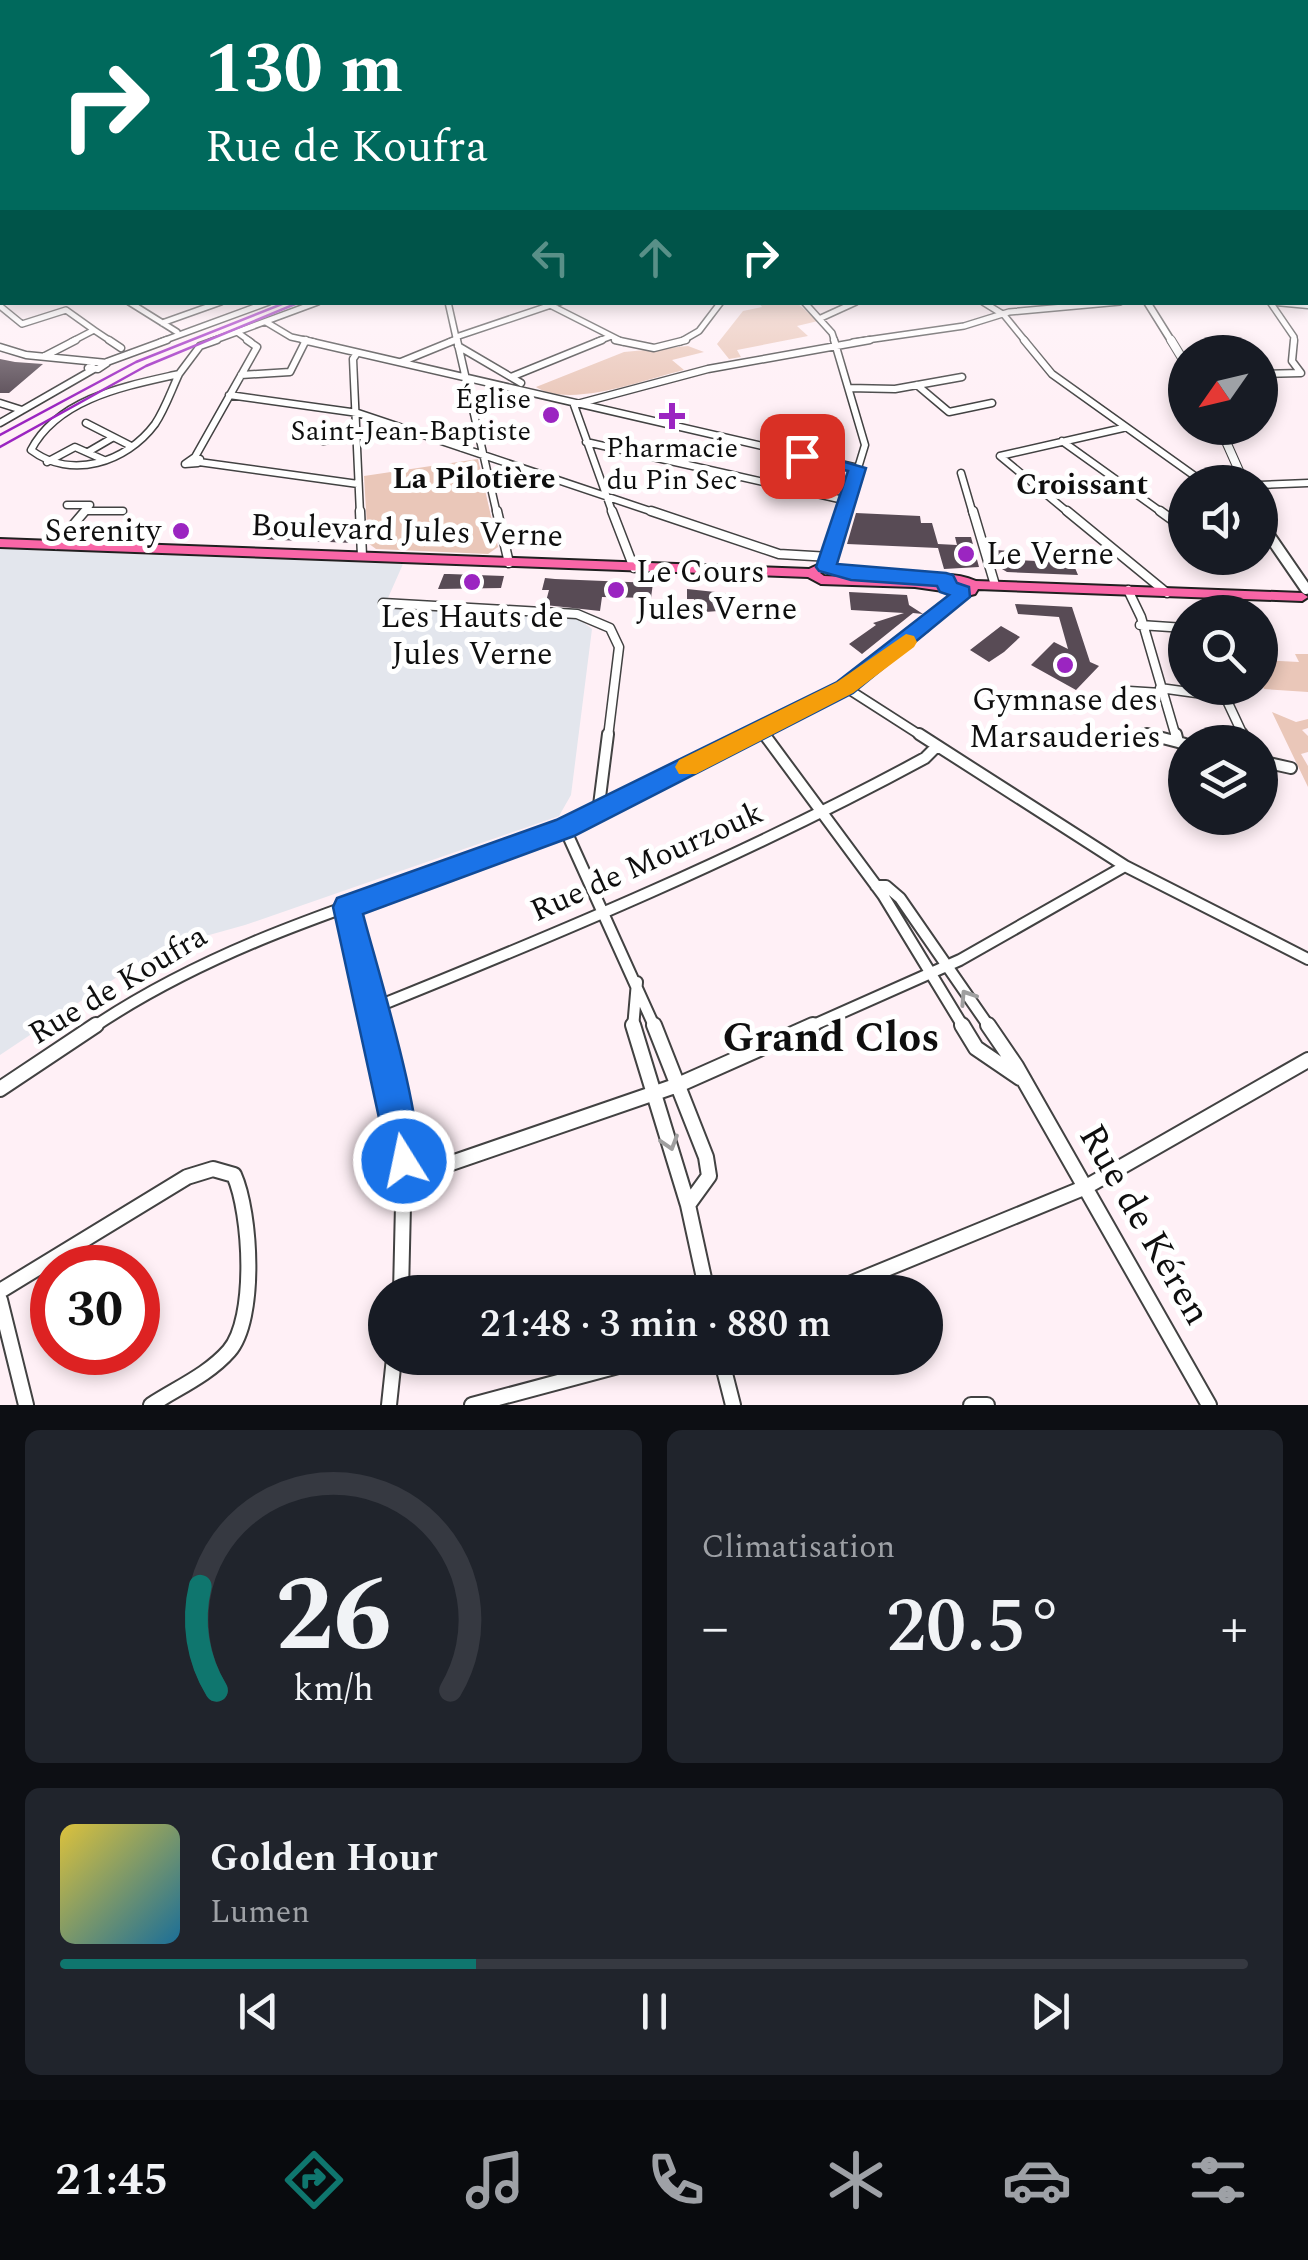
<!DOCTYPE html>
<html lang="fr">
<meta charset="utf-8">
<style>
:root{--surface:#171b24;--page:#20242c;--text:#f1f3f6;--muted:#9ea1a6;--line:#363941;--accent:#0f766e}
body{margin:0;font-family:Spectral,serif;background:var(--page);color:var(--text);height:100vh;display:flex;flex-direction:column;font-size:38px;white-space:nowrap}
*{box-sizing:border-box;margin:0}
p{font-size:32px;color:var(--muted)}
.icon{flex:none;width:55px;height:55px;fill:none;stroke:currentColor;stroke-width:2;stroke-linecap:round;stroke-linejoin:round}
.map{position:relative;height:1405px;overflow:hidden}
.drawer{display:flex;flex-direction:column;gap:25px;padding:25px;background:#0d0f14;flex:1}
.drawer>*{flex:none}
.hud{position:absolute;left:0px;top:0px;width:1310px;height:305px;box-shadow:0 5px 15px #0003;background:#00695c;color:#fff;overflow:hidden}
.needle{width:65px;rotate:236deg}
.buttons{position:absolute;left:1168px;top:335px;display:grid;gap:20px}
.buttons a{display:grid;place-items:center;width:110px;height:110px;border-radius:50%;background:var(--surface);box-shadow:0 5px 15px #0003;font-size:50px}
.speed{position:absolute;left:30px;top:1245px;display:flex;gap:20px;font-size:50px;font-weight:700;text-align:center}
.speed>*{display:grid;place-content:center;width:130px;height:130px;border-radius:50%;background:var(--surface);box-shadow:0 5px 15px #0003;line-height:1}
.speed .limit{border:15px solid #d22;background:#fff;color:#111}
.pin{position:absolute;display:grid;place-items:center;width:85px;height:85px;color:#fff;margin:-42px;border-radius:20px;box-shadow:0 5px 15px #0006}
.me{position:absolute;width:110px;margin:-55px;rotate:350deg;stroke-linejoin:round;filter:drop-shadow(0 0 8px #0008)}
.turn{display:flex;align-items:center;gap:35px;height:210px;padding:0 40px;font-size:45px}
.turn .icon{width:130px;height:130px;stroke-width:2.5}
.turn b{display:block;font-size:70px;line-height:85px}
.lanes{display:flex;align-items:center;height:95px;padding:0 40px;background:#0003;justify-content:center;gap:50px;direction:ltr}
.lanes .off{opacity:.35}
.big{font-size:75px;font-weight:600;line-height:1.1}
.drawer .widget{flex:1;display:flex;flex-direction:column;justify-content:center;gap:15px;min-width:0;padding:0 35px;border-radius:15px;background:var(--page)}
.drawer .dial{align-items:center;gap:0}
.dial svg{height:260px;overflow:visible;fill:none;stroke:var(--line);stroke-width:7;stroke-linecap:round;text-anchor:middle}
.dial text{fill:var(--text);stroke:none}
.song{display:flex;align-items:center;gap:30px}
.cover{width:120px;height:120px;border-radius:15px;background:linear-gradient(135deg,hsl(50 70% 55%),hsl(200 70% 35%))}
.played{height:10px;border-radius:5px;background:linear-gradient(90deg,var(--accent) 35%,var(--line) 35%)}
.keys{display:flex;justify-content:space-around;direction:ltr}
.heat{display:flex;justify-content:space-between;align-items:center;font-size:55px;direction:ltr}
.drawer .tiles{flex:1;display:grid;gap:25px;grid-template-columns:1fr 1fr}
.widget:last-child{grid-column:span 2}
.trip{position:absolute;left:368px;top:1275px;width:575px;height:100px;border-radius:50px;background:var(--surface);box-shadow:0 5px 15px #0003;font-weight:600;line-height:100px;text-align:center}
.menu{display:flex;height:160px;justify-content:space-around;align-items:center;background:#090b0e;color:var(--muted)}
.menu .icon{width:70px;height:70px}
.menu .selected{color:var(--accent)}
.menu b{font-size:45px;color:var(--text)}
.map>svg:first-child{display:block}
.industrial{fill:#e3e6ed}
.green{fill:#eac7b9}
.building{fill:#584b55}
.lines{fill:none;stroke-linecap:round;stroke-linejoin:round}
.minor-far4-casing{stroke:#424242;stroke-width:8}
.minor-far3-casing{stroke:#424242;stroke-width:9}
.minor-far2-casing{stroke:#424242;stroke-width:11}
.minor-far1-casing{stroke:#424242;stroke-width:14}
.minor-casing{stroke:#424242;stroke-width:18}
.tertiary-far2-casing{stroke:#424242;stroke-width:9}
.tertiary-far1-casing{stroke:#424242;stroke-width:10}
.tertiary-casing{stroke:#424242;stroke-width:14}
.primary-casing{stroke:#202020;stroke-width:4}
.minor-far4{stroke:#fff;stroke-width:5}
.minor-far3{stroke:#fff;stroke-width:6}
.minor-far2{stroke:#fff;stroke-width:8}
.minor-far1{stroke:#fff;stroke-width:10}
.minor{stroke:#fff;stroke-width:14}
.tertiary-far2{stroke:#fff;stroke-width:6}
.tertiary-far1{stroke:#fff;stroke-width:8}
.tertiary{stroke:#fff;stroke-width:10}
.primary{fill:#f966a7;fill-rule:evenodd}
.tram{stroke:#9b25c1;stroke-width:2.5}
.rail{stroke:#9b25c1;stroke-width:2.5}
.oneway{stroke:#9f9f9f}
.route{fill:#1a73e8;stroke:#114b97;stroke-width:2.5}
.slow{fill:#f59e0b}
.poi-dot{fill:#9b25c1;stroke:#fff;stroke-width:4}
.labels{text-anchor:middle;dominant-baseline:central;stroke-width:10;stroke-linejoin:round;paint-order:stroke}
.far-poi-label{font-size:28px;fill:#0f0f0f;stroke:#fff;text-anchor:end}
.far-neighbourhood-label{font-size:30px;font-weight:bold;fill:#0f0f0f;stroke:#fff}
.poi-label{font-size:32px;fill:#0f0f0f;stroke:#fff;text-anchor:start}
.street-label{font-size:32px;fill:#0f0f0f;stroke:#fff}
.near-street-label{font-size:38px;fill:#0f0f0f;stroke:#fff}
.near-neighbourhood-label{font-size:42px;font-weight:bold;fill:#0f0f0f;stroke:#fff}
</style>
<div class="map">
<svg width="1308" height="1405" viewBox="0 0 1308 1405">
<rect width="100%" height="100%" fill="#fff0f6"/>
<path class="industrial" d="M 0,549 L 403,564 L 384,607 L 579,619 L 592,629 L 571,795 L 559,816 L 245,925 L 159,949 L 0,1055 Z"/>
<path class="green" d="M 759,303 L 797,303 L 818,321 L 797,326 L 808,336 L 737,350 L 741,357 L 729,359 L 717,344 L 743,311 L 762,307 Z
M 688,346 L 704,352 L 672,360 L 684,370 C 645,379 571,409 536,387 L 624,352 Z
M 478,459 L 498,547 L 488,554 L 376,549 L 368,543 L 364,476 Z
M 1295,654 L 1308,654 L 1308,692 L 1264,689 L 1260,681 L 1260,660 L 1299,662 Z
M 1272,712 L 1296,722 L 1308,719 L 1308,728 L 1302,730 L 1308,736 L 1308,752 L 1301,754 L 1308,766 L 1308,787 Z"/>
<path class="building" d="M 0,359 L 15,362 L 43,364 L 9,393 L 0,393 Z
M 856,513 L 920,516 L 921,523 L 932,523 L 938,544 L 957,545 L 955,537 L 971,537 L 979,567 L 944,569 L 938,548 L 847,544 Z
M 270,521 L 329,524 L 352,521 L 354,543 L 252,539 L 260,525 Z
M 995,550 L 1012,551 L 1017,560 L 1073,563 L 1078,575 L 1007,572 L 1002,569 Z
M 444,574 L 449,574 L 504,576 L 501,588 L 438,589 Z
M 545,578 L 555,579 L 653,583 L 651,598 L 602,597 L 600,611 L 545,605 L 549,590 L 542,590 Z
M 687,589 L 734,594 L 733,602 L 719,601 L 718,611 L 693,613 L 694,599 L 687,599 Z
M 849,592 L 907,595 L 909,605 L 923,614 L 913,613 L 862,654 L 849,644 L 876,625 L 873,623 L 904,613 L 851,610 Z
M 1015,604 L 1072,607 L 1090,662 L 1099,666 L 1076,690 L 1031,665 L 1054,642 L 1068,649 L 1059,617 L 1018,614 Z
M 1001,626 L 1020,637 L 1004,652 L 989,662 L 970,650 Z"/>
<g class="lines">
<g class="minor-far4-casing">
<path id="minor-far4" d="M 129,302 L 177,332
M 448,302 L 457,342
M 804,302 L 832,333 L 835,342
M 983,302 L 1004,315 L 1026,342
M 1270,302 L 1294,337 L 1294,342
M 550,305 L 623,342
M 0,306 L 22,324 L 66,310 L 94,330 L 71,342
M 821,318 L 856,302
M 266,322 L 291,337 L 314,342
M 162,323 L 221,302
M 94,330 L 112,342
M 237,332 L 251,342
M 456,337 L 560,302
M 160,342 L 269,302
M 210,342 L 318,302
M 449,342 L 457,339
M 596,342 L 609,337
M 680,342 L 699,331 L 721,302
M 853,342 L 964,326 L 1009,312 L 1120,302"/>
</g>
<g class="minor-far3-casing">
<path id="minor-far3" d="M 109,340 L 121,348
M 303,340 L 858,468
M 457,340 L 497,514
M 615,340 L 654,348 L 686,340
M 834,340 L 865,445 L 844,514
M 1024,340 L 1052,374 L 1203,482
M 458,346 L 521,383
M 0,347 L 26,355 L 107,363 L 98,369 L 88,368 L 94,362
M 357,353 L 353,359 L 360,514
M 45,356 L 76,340
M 107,362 L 167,340
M 401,362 L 455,340
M 179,374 C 171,391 165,409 155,424 C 126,463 71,480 31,450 C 58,398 126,386 179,374 Z
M 179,374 L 200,346 L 217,340
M 1260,374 L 1301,373 L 1292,361 L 1294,340
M 241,375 L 290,372 L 306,340
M 511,377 L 602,340
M 917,385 L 949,412 L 992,403
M 849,388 L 895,389 L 962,377
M 229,395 L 358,413 L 659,514
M 0,403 L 22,410
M 577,404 L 708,369 L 870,340
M 574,405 L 613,514
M 0,423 L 94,369
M 86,423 L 131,446
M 323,441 L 356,436
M 1062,441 L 1164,514
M 586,442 L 848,501
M 88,452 L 112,438
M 195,457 L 200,459 L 198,463 L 185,464 Z
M 195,457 L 257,347 L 247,340
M 47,462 L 75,447 L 104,460
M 199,462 L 358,484
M 961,473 L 973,514
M 1260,485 L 1308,483
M 67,505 L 90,505 L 83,514
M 87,511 L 123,511
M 1070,514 L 1000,456 L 1123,428"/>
</g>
<g class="minor-far2-casing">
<path id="minor-far2" d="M 360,511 L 362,556
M 497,511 L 509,563
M 612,511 L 634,568
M 651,511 L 779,554 L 830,557
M 973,511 L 995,585
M 1067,511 L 1167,593
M 1160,511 L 1185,529
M 56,545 L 85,511
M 829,560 L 844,511
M 1128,590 L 1141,617 L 1176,737
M 383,603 L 577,614 L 610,628 L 619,647 L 608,737
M 1140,625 L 1185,628
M 845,687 L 923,737
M 1160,688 L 1225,697
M 1221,688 L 1244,737
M 1129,691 L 1161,693
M 761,730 L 766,737
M 1141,733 L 1157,737
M 747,737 L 845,687 L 925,628 L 961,592"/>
</g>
<g class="minor-far1-casing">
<path id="minor-far1" d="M 764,734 L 883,895 L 964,1028
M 919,734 L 1125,866 L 1308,959
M 1147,734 L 1178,742
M 1176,734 L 1178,742 L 1185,744
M 1242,734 L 1246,742
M 1260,761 L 1291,768
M 598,813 L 608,734
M 565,829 L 655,1028
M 876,886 L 886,886 L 900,898 L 990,1028
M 347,907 L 376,1028
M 371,1009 C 560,933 746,855 925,758 L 936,747
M 92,1028 C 238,930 400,893 561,830 C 626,805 689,766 751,734
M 633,1028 L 637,982
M 807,1028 L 960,960 L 1125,866"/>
</g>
<g class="minor-casing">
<path id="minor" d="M 376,1025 L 404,1161 L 401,1292
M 633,1025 L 688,1205 L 707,1292
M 654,1025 L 706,1157 L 709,1176 L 688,1205
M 962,1025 L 976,1048 L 1020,1078
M 988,1025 L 1016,1066 L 1209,1405
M 0,1089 L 96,1025
M 405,1179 L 678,1085 L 813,1025
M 0,1291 L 187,1177 L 213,1169 L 234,1175 C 251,1213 257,1319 229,1351 C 208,1375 177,1388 151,1405
M 830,1292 L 1086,1187 L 1308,1060
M 0,1300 L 26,1405
M 721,1358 L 733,1405
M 389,1405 L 394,1358
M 472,1405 L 648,1358
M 971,1405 L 987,1405"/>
</g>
<g class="tertiary-far2-casing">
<path id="tertiary-far2" d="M 1147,302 L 1172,342
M 1276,302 L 1308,305"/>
</g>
<g class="tertiary-far1-casing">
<path id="tertiary-far1" d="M 1171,340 L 1185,363
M 1220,428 L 1244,482"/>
</g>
<g class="tertiary-casing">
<path id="tertiary" d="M 1260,522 L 1306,589"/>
</g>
<g class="primary-casing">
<path id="primary" d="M 0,539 L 809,569 L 822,563 L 853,571 L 855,574 L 852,577 L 930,581 L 931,576 C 948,573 961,575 976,581 L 1302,593 L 1308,597 L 1302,601 L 978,589 L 975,594 L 971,595 L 915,587 L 821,584 L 808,577 L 0,547 ZM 823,571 L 845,577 L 824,576 L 820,573 ZM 957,582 L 967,586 L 941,583 Z"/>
</g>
<use href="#minor-far4" class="minor-far4"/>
<use href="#minor-far3" class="minor-far3"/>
<use href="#minor-far2" class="minor-far2"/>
<use href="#minor-far1" class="minor-far1"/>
<use href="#minor" class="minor"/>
<use href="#tertiary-far2" class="tertiary-far2"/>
<use href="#tertiary-far1" class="tertiary-far1"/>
<use href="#tertiary" class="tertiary"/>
<use href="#primary" class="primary"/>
<path class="tram" d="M 0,447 L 146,366 L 300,302"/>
<path class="rail" d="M 0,435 L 136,362 L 287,302"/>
</g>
<defs><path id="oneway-chevron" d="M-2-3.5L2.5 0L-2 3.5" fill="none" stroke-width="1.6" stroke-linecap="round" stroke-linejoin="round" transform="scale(2.5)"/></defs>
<g class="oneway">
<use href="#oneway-chevron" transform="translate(967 997) rotate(-123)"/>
<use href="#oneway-chevron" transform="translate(670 1143) rotate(73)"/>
</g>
<linearGradient id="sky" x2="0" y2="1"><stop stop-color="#93cfd8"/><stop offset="0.51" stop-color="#fff8fb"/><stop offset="1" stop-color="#fff8fb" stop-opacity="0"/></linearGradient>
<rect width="1308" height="406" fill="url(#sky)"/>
<path class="route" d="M 802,450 L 866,468 L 837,564 L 946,573 L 953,575 L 957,583 L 969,587 L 970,597 L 853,693 L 574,836 L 363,914 C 375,961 430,1137 416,1173 L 404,1178 L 391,1173 L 333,907 L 337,898 L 556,820 L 837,682 L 949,595 L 940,592 L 937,586 L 851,580 L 819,571 L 816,567 L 848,471 L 796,459 L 796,452 Z"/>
<path class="slow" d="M 906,634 L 914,636 L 917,642 L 914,647 L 853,693 L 696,774 L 679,774 L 675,767 L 679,760 L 837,682 Z"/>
<g class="poi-dot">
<circle cx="551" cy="415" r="10"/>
<path d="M667 401h10v10h10v10h-10v10h-10v-10h-10v-10h10z"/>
<circle cx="181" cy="531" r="10"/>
<circle cx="966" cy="554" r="10"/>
<circle cx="472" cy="582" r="10"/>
<circle cx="616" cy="590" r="10"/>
<circle cx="1065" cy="665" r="10"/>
</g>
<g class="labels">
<g class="far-poi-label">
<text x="531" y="399">Église<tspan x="531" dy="32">Saint-Jean-Baptiste</tspan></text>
<text x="672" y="448" text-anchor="middle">Pharmacie<tspan x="672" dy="32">du Pin Sec</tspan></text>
</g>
<g class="far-neighbourhood-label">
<text x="474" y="479">La Pilotière</text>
<text x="1082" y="485">Croissant</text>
</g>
<g class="poi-label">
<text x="161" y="531" text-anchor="end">Serenity</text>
<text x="986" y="554">Le Verne</text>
<text x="636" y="572">Le Cours<tspan x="636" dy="37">Jules Verne</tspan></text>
<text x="472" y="617" text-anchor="middle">Les Hauts de<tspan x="472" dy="37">Jules Verne</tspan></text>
<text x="1065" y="700" text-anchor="middle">Gymnase des<tspan x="1065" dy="37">Marsauderies</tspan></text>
</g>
<g class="street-label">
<text transform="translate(407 531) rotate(2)">Boulevard Jules Verne</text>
<text transform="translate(647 862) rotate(-24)">Rue de Mourzouk</text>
<text transform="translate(118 985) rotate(-31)">Rue de Koufra</text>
</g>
<g class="near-street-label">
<text transform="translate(1144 1225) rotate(60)">Rue de Kéren</text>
</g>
<g class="near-neighbourhood-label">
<text x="831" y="1038">Grand Clos</text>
</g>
</g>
</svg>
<div class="buttons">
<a><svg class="needle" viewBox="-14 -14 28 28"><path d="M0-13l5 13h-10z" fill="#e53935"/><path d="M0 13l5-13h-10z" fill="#9ea1a6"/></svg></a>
<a><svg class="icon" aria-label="sound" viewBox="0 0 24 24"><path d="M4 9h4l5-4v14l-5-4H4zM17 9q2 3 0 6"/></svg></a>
<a><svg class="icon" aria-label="search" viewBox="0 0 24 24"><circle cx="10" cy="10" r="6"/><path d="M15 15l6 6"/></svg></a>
<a><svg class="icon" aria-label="layers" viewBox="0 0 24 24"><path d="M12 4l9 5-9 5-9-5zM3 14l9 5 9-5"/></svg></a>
</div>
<div class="speed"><div class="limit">30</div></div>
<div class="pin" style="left:802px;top:456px;background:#d93025"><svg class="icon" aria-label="arrive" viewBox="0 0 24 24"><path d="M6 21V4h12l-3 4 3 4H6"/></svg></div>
<svg class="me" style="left:404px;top:1161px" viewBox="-20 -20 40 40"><circle r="17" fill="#1a73e8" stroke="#fff" stroke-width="3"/><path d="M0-11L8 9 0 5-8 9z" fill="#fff"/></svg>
<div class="trip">21:48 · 3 min · 880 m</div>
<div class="hud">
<div class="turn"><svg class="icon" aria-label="right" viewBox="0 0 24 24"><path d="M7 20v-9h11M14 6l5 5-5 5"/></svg><div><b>130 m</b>Rue de Koufra</div></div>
<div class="lanes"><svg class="icon off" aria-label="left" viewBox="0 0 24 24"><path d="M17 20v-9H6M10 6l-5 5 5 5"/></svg><svg class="icon off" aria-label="ahead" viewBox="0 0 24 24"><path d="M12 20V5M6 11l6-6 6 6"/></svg><svg class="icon" aria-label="right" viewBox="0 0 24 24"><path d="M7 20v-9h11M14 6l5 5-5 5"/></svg></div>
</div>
</div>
<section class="drawer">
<div class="tiles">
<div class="widget dial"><svg viewBox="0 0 100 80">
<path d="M14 69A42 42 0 1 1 86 69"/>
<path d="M14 69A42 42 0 0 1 9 37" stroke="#0f766e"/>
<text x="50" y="56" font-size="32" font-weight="700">26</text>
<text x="50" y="72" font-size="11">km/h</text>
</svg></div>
<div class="widget"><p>Climatisation</p>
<div class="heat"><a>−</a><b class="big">20.5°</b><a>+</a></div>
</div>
<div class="widget">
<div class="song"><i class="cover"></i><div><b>Golden Hour</b><p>Lumen</p></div></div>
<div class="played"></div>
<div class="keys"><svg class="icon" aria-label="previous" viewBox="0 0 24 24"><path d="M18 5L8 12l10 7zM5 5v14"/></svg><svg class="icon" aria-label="pause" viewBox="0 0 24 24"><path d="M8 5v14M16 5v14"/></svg><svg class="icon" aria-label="next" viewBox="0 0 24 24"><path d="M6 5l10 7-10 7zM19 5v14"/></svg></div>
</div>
</div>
</section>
<nav class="menu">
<b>21:45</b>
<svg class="icon selected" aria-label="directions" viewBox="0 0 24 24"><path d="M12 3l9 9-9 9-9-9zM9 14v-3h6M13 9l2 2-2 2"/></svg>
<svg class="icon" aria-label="music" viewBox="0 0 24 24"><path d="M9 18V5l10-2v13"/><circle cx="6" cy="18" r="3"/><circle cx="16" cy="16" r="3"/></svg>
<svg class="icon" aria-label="phone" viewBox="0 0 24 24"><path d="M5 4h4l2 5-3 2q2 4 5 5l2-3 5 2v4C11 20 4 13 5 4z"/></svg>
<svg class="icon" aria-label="climate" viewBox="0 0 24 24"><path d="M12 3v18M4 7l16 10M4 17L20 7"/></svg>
<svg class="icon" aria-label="car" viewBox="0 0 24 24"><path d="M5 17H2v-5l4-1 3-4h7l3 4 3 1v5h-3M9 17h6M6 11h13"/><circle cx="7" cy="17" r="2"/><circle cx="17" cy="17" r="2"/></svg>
<svg class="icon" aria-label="filters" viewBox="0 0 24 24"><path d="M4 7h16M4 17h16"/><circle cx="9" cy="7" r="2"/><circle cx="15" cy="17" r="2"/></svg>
</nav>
